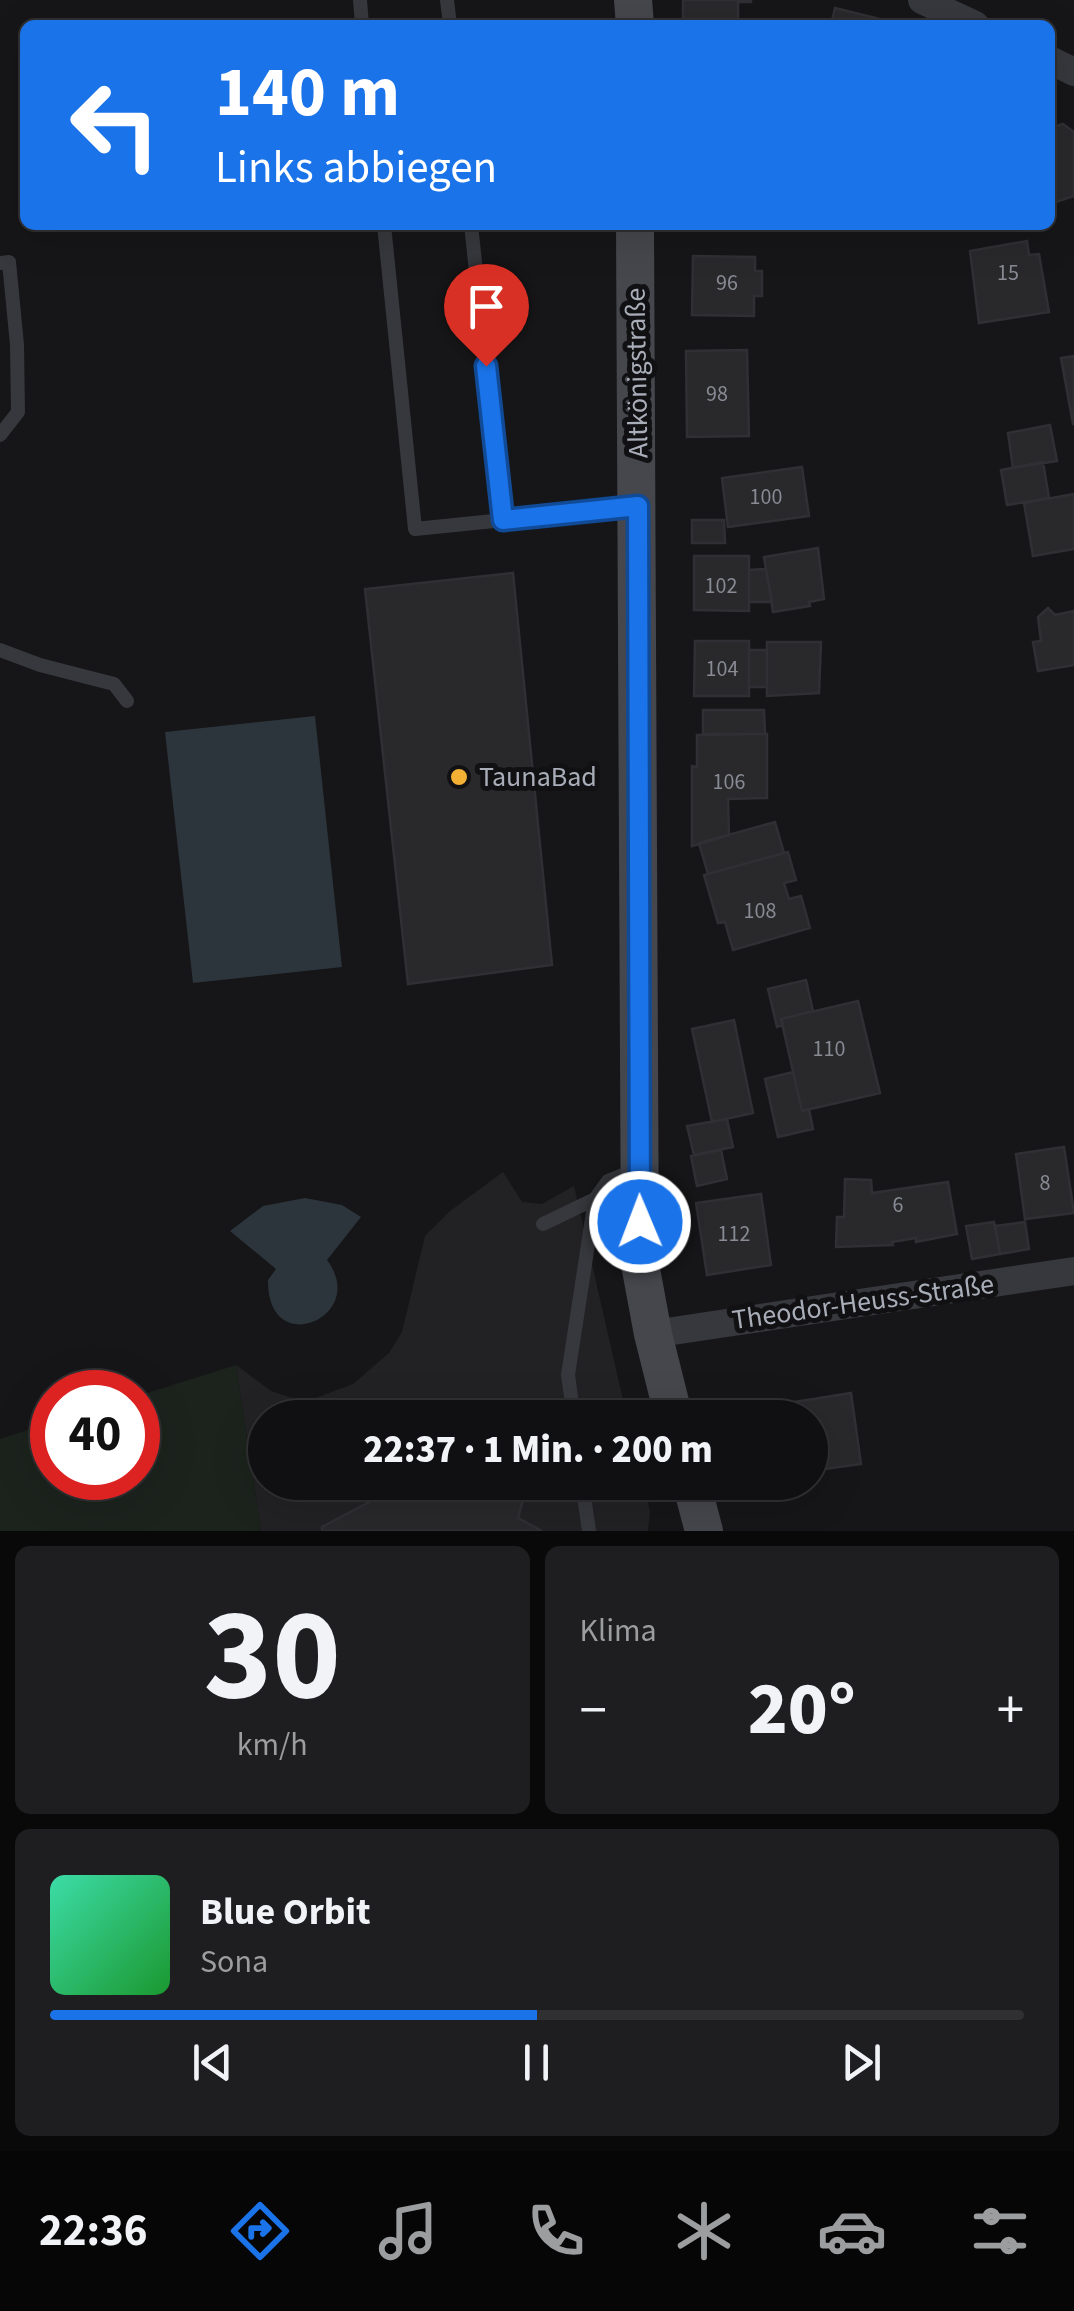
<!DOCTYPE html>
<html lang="de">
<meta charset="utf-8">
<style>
:root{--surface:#101012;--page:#1e1e20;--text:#f1f3f6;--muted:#9c9d9f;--line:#303032;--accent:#1a73e8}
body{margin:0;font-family:"Source Sans 3",sans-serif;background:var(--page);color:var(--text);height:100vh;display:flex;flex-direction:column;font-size:38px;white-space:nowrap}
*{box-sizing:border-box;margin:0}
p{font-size:32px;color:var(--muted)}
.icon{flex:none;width:55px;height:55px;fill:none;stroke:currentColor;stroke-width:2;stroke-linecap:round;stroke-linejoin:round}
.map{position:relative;height:1531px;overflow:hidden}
.side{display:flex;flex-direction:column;gap:15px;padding:15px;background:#09090a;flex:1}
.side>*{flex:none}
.banner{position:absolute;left:20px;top:20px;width:1035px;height:210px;border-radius:15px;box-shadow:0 10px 40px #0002,0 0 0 2px var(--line);background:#1a73e8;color:#fff;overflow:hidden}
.speed{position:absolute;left:30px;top:1370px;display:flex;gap:20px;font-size:50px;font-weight:700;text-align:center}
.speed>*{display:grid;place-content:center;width:130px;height:130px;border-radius:50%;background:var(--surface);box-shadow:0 10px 40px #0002,0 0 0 2px var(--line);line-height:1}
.speed .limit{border:15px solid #d22;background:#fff;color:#111}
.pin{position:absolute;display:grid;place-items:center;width:85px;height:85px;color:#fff;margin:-102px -42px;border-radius:50% 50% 50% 0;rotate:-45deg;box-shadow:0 0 10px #0007}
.pin .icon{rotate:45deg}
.me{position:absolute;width:110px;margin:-55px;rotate:359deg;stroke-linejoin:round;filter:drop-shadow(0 0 8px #0008)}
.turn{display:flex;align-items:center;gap:35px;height:210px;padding:0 30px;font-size:45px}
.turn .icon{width:130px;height:130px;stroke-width:2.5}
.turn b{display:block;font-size:70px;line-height:85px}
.big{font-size:75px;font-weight:800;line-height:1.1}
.side .tile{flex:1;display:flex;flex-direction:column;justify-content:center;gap:15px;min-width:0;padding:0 35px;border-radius:15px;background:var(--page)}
.side .dial{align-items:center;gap:0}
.dial b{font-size:130px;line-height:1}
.song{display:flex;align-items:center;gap:30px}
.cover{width:120px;height:120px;border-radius:15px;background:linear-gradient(135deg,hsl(160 70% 55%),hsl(130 70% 35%))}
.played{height:10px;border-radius:5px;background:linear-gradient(90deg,var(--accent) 50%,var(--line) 50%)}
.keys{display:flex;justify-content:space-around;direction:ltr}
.heat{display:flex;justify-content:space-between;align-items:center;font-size:55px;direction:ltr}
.side .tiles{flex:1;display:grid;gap:15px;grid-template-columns:1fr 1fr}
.tile:last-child{grid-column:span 2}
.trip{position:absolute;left:248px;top:1400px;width:580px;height:100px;border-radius:50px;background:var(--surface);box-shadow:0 10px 40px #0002,0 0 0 2px var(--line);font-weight:800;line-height:100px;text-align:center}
.menu{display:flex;height:160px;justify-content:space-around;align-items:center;background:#060607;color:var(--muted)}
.menu .icon{width:70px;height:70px}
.menu .active{color:var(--accent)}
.menu b{font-size:45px;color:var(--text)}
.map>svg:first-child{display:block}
.built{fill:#222225}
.green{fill:#1c231d}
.water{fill:#2c353c}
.building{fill:#29292c;stroke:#303034;stroke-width:2.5}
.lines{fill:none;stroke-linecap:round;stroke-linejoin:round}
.lane{stroke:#37383d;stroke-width:14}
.street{stroke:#37383d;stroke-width:28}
.secondary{stroke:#45474d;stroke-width:38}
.route-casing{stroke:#114b97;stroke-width:25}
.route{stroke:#1a73e8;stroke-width:18}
.poi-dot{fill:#f2b134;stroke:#111113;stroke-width:4}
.labels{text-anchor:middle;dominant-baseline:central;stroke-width:10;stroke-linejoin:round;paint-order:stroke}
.number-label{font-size:22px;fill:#888b94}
.street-label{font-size:28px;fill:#a8adb8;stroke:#111113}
.poi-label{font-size:28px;fill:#a8adb8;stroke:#111113;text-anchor:start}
</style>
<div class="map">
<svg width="1074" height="1531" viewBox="0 0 1074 1531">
<rect width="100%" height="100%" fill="#161618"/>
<path class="built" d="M 503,1172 L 522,1202 L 542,1204 L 574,1186 L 627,1417 L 265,1418 L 265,1482 L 643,1483 L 650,1511 L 648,1531 L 261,1531 L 236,1365 L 271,1391 L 292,1398 L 310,1400 L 353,1384 L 389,1353 L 402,1332 L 425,1236 L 450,1211 Z"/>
<path class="green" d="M 236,1365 L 261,1531 L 0,1531 L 0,1439 L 52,1422 L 52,1478 L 138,1478 L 138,1396 Z"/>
<path class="water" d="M 315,716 L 342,967 L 193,983 L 165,732 Z
M 305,1198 L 342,1205 L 361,1217 L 327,1260 C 370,1317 267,1361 268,1280 L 276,1269 L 230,1231 L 263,1206 Z"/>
<path class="building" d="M 683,0 L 751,0 L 751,2 L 738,2 L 738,25 L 683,25 Z
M 835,8 L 900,24 L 831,25 Z
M 1063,124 L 1074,132 L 1074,196 L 1050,204 L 1050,128 Z
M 1027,241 L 1029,255 L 1039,254 L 1049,312 L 979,323 L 970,251 Z
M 693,256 L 755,257 L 755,271 L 762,271 L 762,296 L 754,296 L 754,316 L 692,315 Z
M 747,350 L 749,436 L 687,437 L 686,351 Z
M 1074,356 L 1074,424 L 1073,424 L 1061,358 Z
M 1050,425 L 1057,461 L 1013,468 L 1008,433 Z
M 1043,462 L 1049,498 L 1007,505 L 1001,470 Z
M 802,467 L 809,516 L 728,527 L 722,478 Z
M 1074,494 L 1074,549 L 1033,556 L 1024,503 Z
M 692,520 L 724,520 L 725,543 L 692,543 Z
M 818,548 L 824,599 L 809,602 L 810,606 L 773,612 L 764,557 Z
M 694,556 L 749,556 L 749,611 L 694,610 Z
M 766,569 L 772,602 L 749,602 L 749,570 Z
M 513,573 L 552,965 L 408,984 L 365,589 Z
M 1048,608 L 1055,615 L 1074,611 L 1074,665 L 1038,671 L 1033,642 L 1041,641 L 1038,617 Z
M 695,641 L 749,641 L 749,696 L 694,696 Z
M 767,642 L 821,642 L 819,693 L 767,696 Z
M 749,650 L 767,650 L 767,687 L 749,687 Z
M 703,710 L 764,710 L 765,734 L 703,734 Z
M 767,734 L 767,798 L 728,799 L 729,835 L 692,846 L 692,766 L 697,767 L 697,735 Z
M 775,822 L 784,853 L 708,874 L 699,843 Z
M 788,852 L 796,880 L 784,883 L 789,899 L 801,896 L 810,928 L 733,950 L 725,922 L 718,923 L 704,875 Z
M 806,980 L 813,1011 L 781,1019 L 783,1025 L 777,1027 L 768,989 Z
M 858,1001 L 880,1093 L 802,1111 L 781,1019 Z
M 734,1020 L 753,1113 L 712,1122 L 692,1029 Z
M 793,1072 L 802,1111 L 809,1109 L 813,1129 L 778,1137 L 765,1079 Z
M 727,1119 L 733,1147 L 694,1155 L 687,1126 Z
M 1064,1147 L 1074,1213 L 1025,1219 L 1016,1154 Z
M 721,1150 L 727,1179 L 697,1186 L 691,1156 Z
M 845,1179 L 871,1180 L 872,1193 L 948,1182 L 957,1234 L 916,1242 L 916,1238 L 892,1242 L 893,1245 L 836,1247 L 837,1217 L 844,1217 Z
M 761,1194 L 771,1265 L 707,1275 L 696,1203 Z
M 994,1222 L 1000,1254 L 972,1259 L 966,1226 Z
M 1025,1222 L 1029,1249 L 1000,1254 L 995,1226 Z
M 851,1393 L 861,1464 L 810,1471 L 810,1418 L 790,1418 L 788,1403 Z
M 407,1482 L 528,1482 L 518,1518 L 542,1531 L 322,1531 L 322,1527 Z"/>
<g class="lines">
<path class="lane" d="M 360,0 L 362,25
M 447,0 L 450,25
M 384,225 L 415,529 L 632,507
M 471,225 L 503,520
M 0,263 L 9,262 L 17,345 L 18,412 L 0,435
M 0,650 L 40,665 L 114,684 L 127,701
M 543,1224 L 595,1199
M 574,1418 L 568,1375 L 595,1199 L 608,1181 L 638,1169
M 582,1482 L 589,1531"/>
<path class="street" d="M 922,0 L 975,25
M 1050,60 L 1074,72
M 653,1334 L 1074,1271"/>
<path class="secondary" d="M 633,0 L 635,25
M 635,225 L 640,1264 L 653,1334 L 674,1418
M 691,1482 L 704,1531"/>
</g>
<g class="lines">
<g class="route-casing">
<path id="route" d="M 486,366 L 503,520 L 638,506 L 640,1222"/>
</g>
<use href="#route" class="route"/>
</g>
<circle class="poi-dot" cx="459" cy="777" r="10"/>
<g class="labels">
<g class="number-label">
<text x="1008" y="273">15</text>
<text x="727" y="283">96</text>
<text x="717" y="394">98</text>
<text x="766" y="497">100</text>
<text x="721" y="586">102</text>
<text x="722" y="669">104</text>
<text x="729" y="782">106</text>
<text x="760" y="911">108</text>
<text x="829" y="1049">110</text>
<text x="1045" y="1183">8</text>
<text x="898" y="1205">6</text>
<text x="734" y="1234">112</text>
</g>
<g class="street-label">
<text transform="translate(637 373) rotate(-91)">Altkönigstraße</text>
<text transform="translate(863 1302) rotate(-8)">Theodor-Heuss-Straße</text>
</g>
<g class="poi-label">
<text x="479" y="777">TaunaBad</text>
</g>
</g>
</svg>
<div class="speed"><div class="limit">40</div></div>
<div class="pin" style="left:486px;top:366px;background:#d93025"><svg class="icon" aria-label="arrive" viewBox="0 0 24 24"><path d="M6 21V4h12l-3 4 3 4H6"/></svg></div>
<svg class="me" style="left:640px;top:1222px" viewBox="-20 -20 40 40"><circle r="17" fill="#1a73e8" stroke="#fff" stroke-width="3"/><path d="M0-11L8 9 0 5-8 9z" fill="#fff"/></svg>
<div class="trip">22:37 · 1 Min. · 200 m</div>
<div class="banner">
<div class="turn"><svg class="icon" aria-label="left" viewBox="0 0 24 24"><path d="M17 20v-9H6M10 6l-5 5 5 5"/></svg><div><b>140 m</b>Links abbiegen</div></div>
</div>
</div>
<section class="side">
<div class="tiles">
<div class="tile dial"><b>30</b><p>km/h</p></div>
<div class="tile"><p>Klima</p>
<div class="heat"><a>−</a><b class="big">20°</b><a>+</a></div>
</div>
<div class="tile">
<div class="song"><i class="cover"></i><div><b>Blue Orbit</b><p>Sona</p></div></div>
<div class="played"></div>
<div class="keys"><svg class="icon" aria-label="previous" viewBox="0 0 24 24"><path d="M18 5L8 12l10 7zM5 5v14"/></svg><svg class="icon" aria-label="pause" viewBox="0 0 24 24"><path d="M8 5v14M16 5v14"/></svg><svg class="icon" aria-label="next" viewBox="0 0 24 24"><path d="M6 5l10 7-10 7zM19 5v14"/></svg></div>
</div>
</div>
</section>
<nav class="menu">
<b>22:36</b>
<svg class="icon active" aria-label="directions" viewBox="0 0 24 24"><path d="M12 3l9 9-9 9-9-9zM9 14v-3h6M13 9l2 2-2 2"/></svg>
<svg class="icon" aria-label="music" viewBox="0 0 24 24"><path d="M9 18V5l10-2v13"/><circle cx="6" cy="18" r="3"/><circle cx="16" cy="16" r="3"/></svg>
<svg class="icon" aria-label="phone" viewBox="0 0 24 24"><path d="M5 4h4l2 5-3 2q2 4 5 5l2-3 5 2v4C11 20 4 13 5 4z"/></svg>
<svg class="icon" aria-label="climate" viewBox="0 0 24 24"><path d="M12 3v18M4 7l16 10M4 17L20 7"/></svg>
<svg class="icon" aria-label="car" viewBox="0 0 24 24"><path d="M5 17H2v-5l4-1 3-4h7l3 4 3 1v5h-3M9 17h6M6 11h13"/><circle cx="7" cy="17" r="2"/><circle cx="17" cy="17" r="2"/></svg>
<svg class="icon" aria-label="filters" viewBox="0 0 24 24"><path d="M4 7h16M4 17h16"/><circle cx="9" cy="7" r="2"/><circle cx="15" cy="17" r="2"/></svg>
</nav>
